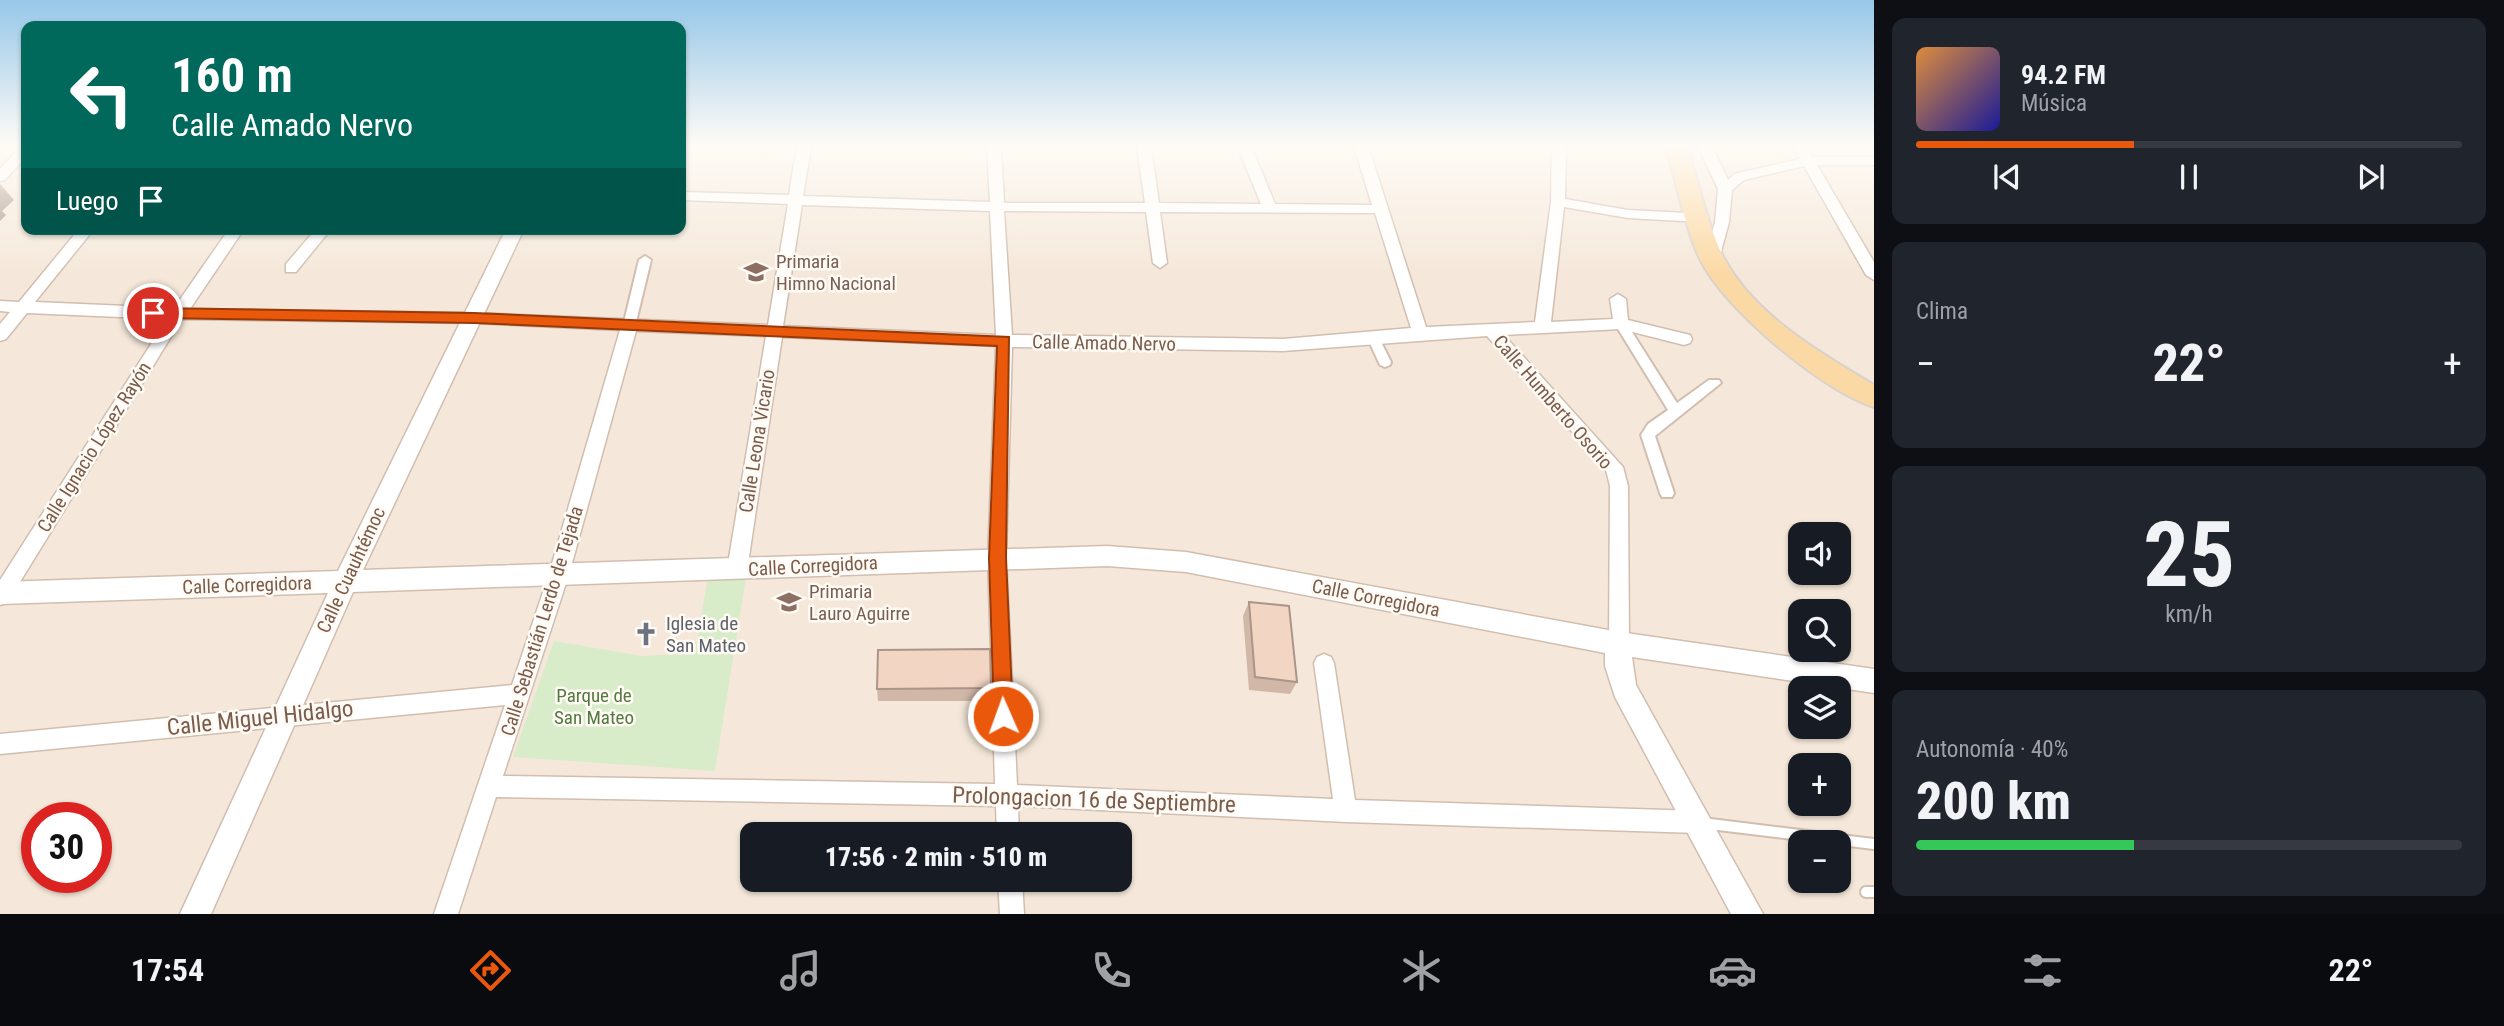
<!DOCTYPE html>
<html lang="es">
<meta charset="utf-8">
<style>
:root{--surface:#171b24;--page:#20242c;--text:#f1f3f6;--muted:#9ea1a6;--line:#363941;--accent:#ea580c}
body{margin:0;font-family:"Roboto Condensed",sans-serif;background:var(--page);color:var(--text);height:100vh;display:flex;flex-direction:column;font-size:26px;white-space:nowrap}
*{box-sizing:border-box;margin:0}
p{font-size:23px;color:var(--muted)}
.icon{flex:none;width:38px;height:38px;fill:none;stroke:currentColor;stroke-width:2;stroke-linecap:round;stroke-linejoin:round}
.map{position:relative;flex:1;overflow:hidden}
.details{display:flex;flex-direction:column;gap:18px;padding:18px;background:#0d0f14;width:630px}
.details>*{flex:none}
.guide{position:absolute;left:21px;top:21px;width:665px;height:214px;border-radius:14px;box-shadow:0 2px 5px #0004;background:#00695c;color:#fff;overflow:hidden}
.fabs{position:absolute;left:1788px;top:522px;display:grid;gap:14px}
.fabs a{display:grid;place-items:center;width:63px;height:63px;border-radius:14px;background:var(--surface);box-shadow:0 2px 5px #0004;font-size:35px}
.speed{position:absolute;left:21px;top:802px;display:flex;gap:14px;font-size:35px;font-weight:700;text-align:center}
.speed>*{display:grid;place-content:center;width:91px;height:91px;border-radius:50%;background:var(--surface);box-shadow:0 2px 5px #0004;line-height:1}
.speed .limit{border:10px solid #d22;background:#fff;color:#111}
.pin{position:absolute;display:grid;place-items:center;width:60px;height:60px;color:#fff;margin:-30px;border:4px solid #fff;border-radius:50%;box-shadow:0 2px 7px #0007}
.me{position:absolute;width:77px;margin:-38px;rotate:358deg;stroke-linejoin:round;filter:drop-shadow(0 0 5px #0008)}
.turn{display:flex;align-items:center;gap:24px;height:147px;padding:0 35px;font-size:32px}
.turn .icon{width:91px;height:91px;stroke-width:2.5}
.turn b{display:block;font-size:49px;line-height:60px}
.then{display:flex;align-items:center;height:66px;padding:0 35px;background:#0003;gap:14px;font-size:26px}
.big{font-size:52px;font-weight:800;line-height:1.1}
.details .widget{flex:1;display:flex;flex-direction:column;justify-content:center;gap:10px;min-width:0;padding:0 24px;border-radius:14px;background:var(--page)}
.details .dial{align-items:center;gap:0}
.dial b{font-size:91px;line-height:1}
.song{display:flex;align-items:center;gap:21px}
.cover{width:84px;height:84px;border-radius:10px;background:linear-gradient(135deg,hsl(30 70% 55%),hsl(240 70% 35%))}
.played{height:7px;border-radius:4px;background:linear-gradient(90deg,var(--accent) 40%,var(--line) 40%)}
.keys{display:flex;justify-content:space-around;direction:ltr}
.heat{display:flex;justify-content:space-between;align-items:center;font-size:38px;direction:ltr}
.charge{height:10px;border-radius:5px;background:linear-gradient(90deg,#34c759 40%,var(--line) 0)}
.trip{position:absolute;left:740px;top:822px;width:392px;height:70px;border-radius:14px;background:var(--surface);box-shadow:0 2px 5px #0004;font-weight:800;line-height:70px;text-align:center}
.tabs{display:flex;height:112px;justify-content:space-around;align-items:center;background:#090b0e;color:var(--muted)}
.tabs .icon{width:49px;height:49px}
.tabs .on{color:var(--accent)}
.tabs b{font-size:32px;color:var(--text)}
main{display:flex;flex:1;min-height:0}
.map>svg:first-child{display:block}
.residential{fill:#f5e8da;fill-rule:evenodd}
.green{fill:#d8ecc9}
.lines{fill:none;stroke-linecap:round;stroke-linejoin:round}
.service-casing{stroke:#d1beb0;stroke-width:14}
.pedestrian-casing{stroke:#d1beb0;stroke-width:4}
.minor-casing{stroke:#d1beb0;stroke-width:3}
.tertiary-casing{stroke:#d1beb0;stroke-width:3}
.primary-casing{stroke:#dad1cd;stroke-width:4}
.service{stroke:#fff;stroke-width:10}
.pedestrian{fill:#fff;fill-rule:evenodd}
.minor{fill:#fff;fill-rule:evenodd}
.tertiary{fill:#fff;fill-rule:evenodd}
.primary{fill:#fbd9a5;fill-rule:evenodd}
.wall{fill:#d1b7a8}
.shaded-wall{fill:#aa9588}
.building{fill:#f3d5c3;stroke:#aa9588;stroke-width:2}
.route{fill:#ea580c;stroke:#983908;stroke-width:2}
.labels{text-anchor:middle;dominant-baseline:central;stroke-width:5;stroke-linejoin:round;paint-order:stroke}
.education-label{font-size:19px;fill:#785e54;stroke:#fffaf3;text-anchor:start}
.street-label{font-size:19px;fill:#7a5c4d;stroke:#fffaf3}
.worship-label{font-size:19px;fill:#5b616d;stroke:#fffaf3;text-anchor:start}
.park-label{font-size:19px;fill:#537a41;stroke:#fffaf3}
.near-street-label{font-size:23px;fill:#7a5c4d;stroke:#fffaf3}
</style>
<main>
<div class="map">
<svg width="1874" height="914" viewBox="0 0 1874 914">
<rect width="100%" height="100%" fill="#fdf6ec"/>
<path class="residential" d="M 0,146 L 26,146 L 26,229 L 681,229 L 681,146 L 1874,146 L 1874,914 L 0,914 ZM 1801,534 L 1839,534 L 1839,572 L 1801,572 ZM 1801,611 L 1839,611 L 1839,649 L 1801,649 ZM 1801,688 L 1839,688 L 1839,726 L 1801,726 ZM 1801,765 L 1839,765 L 1839,803 L 1801,803 ZM 37,817 L 96,817 L 96,877 L 37,877 ZM 752,835 L 1120,835 L 1120,880 L 752,880 ZM 1801,842 L 1839,842 L 1839,880 L 1801,880 Z"/>
<path class="green" d="M 708,576 L 746,577 L 715,771 L 513,757 L 554,641 L 642,656 L 695,653 Z"/>
<g class="lines">
<g class="service-casing">
<path id="service" d="M 1702,823 L 1874,844
M 1866,892 L 1874,892"/>
</g>
<g class="pedestrian-casing">
<path id="pedestrian" d="M 645,256 L 651,260 L 635,326 L 629,330 L 623,326 L 639,260 Z
M 1621,320 L 1625,321 L 1677,403 L 1709,380 L 1719,380 L 1721,383 L 1655,436 L 1674,493 L 1672,497 L 1662,497 L 1660,493 L 1641,435 L 1648,424 L 1668,410 L 1615,324 Z
M 1373,333 L 1377,334 L 1391,362 L 1390,365 L 1385,367 L 1380,365 L 1367,337 Z"/>
</g>
<g class="minor-casing">
<path id="minor" d="M 21,146 L 26,146 L 26,157 L 5,180 L 0,181 L 0,169 Z
M 797,146 L 811,146 L 803,196 L 990,202 L 987,146 L 1001,146 L 1004,203 L 1145,203 L 1137,146 L 1151,146 L 1159,203 L 1261,204 L 1240,153 L 1247,149 L 1254,153 L 1275,204 L 1372,205 L 1354,146 L 1368,146 L 1426,327 L 1535,322 L 1551,202 L 1552,146 L 1566,146 L 1565,199 L 1628,210 L 1706,214 L 1708,217 L 1701,222 L 1628,218 L 1564,207 L 1551,322 L 1613,319 L 1610,299 L 1618,294 L 1626,299 L 1628,320 L 1690,335 L 1692,339 L 1690,343 L 1684,345 L 1621,329 L 1504,335 L 1623,467 L 1628,486 L 1629,644 L 1626,650 L 1619,653 L 1612,650 L 1609,644 L 1610,486 L 1606,470 L 1487,336 L 1283,351 L 1012,347 L 1006,558 L 1017,785 L 1333,799 L 1314,663 L 1317,657 L 1324,654 L 1331,657 L 1334,663 L 1355,800 L 1698,811 L 1706,814 L 1709,822 L 1706,830 L 1698,833 L 1346,822 L 1018,806 L 1019,835 L 997,835 L 996,806 L 496,797 L 458,914 L 434,914 L 505,705 L 0,754 L 0,734 L 512,685 L 549,574 L 620,330 L 473,323 L 182,319 L 7,603 L 0,605 L 0,580 L 167,319 L 27,313 L 6,339 L 0,341 L 0,324 L 10,312 L 0,311 L 0,301 L 19,302 L 79,229 L 94,229 L 35,302 L 174,308 L 229,229 L 244,229 L 190,309 L 473,313 L 768,325 L 788,204 L 681,200 L 681,192 L 789,195 ZM 802,205 L 990,211 L 996,335 L 783,326 ZM 1004,211 L 1146,212 L 1153,263 L 1160,268 L 1167,263 L 1160,212 L 1375,213 L 1411,328 L 1283,339 L 1012,335 ZM 636,331 L 766,336 L 727,570 L 730,576 L 737,578 L 744,576 L 747,570 L 782,337 L 996,346 L 988,558 L 995,784 L 503,776 L 569,574 Z
M 1698,146 L 1712,146 L 1728,180 L 1734,174 L 1800,159 L 1792,146 L 1806,146 L 1812,157 L 1874,157 L 1874,165 L 1817,165 L 1874,262 L 1874,280 L 1866,275 L 1804,166 L 1744,180 L 1732,190 L 1729,222 L 1719,259 L 1717,262 L 1707,262 L 1705,259 L 1715,222 L 1718,189 Z
M 316,229 L 331,229 L 296,272 L 286,272 L 286,264 Z
M 998,880 L 1022,880 L 1024,914 L 1000,914 Z"/>
</g>
<g class="tertiary-casing">
<path id="tertiary" d="M 506,229 L 524,229 L 363,570 L 1107,546 L 1186,552 L 1619,632 L 1874,669 L 1874,693 L 1632,657 L 1636,685 L 1763,914 L 1731,914 L 1615,697 L 1605,666 L 1605,653 L 1186,572 L 1107,566 L 353,592 L 211,914 L 180,914 L 328,593 L 0,604 L 0,582 L 338,571 Z"/>
</g>
<g class="primary-casing">
<path id="primary" d="M 1665,146 L 1687,146 C 1697,178 1709,230 1724,258 C 1753,314 1821,354 1874,385 L 1874,407 C 1823,391 1723,308 1700,259 C 1684,225 1677,183 1665,146 Z"/>
</g>
<use href="#service" class="service"/>
<use href="#pedestrian" class="pedestrian"/>
<use href="#minor" class="minor"/>
<use href="#tertiary" class="tertiary"/>
<use href="#primary" class="primary"/>
</g>
<path class="wall" d="M 1249,602 L 1297,682 L 1290,694 L 1249,690 L 1243,616 Z
M 991,688 L 990,701 L 878,701 L 877,689 Z"/>
<path class="shaded-wall" d="M 0,184 L 14,200 L 2,211 L 6,215 L 0,221 Z"/>
<path class="building" d="M 1249,602 L 1289,606 L 1297,682 L 1255,677 Z
M 990,649 L 991,688 L 877,689 L 878,650 Z"/>
<linearGradient id="sky" x2="0" y2="1"><stop stop-color="#97c7e8"/><stop offset="0.53" stop-color="#fefbf6"/><stop offset="1" stop-color="#fefbf6" stop-opacity="0"/></linearGradient>
<rect width="1874" height="274" fill="url(#sky)"/>
<path class="route" d="M 153,308 L 474,313 L 1009,337 L 1006,558 L 1013,716 L 1010,723 L 1003,725 L 997,723 L 994,716 L 989,558 L 997,346 L 474,323 L 153,318 L 146,313 Z"/>
<defs>
<g id="school-bare" transform="scale(1.89)"><path d="M0-5L7-2L0 1L-7-2ZM-4 1L0 2.5L4 1V4Q0 6-4 4Z" fill="#8d6e63" stroke="#fffaf3" stroke-width="2.5" paint-order="stroke"/></g>
<g id="church-bare" transform="scale(1.89)"><path d="M-1.2-6h2.4v3.5h3.3v2.4h-3.3V6h-2.4V-.1h-3.3v-2.4h3.3Z" fill="#6b7280" stroke="#fffaf3" stroke-width="2.5" paint-order="stroke"/></g>
</defs>
<g fill-rule="evenodd">
<use href="#school-bare" x="756" y="272"/>
<use href="#school-bare" x="789" y="602"/>
<use href="#church-bare" x="646" y="634"/>
</g>
<g class="labels">
<g class="education-label">
<text x="776" y="261">Primaria<tspan x="776" dy="22">Himno Nacional</tspan></text>
<text x="809" y="591">Primaria<tspan x="809" dy="22">Lauro Aguirre</tspan></text>
</g>
<g class="street-label">
<text transform="translate(1104 343) rotate(1)">Calle Amado Nervo</text>
<text transform="translate(1553 402) rotate(49)">Calle Humberto Osorio</text>
<text transform="translate(757 441) rotate(-81)">Calle Leona Vicario</text>
<text transform="translate(94 447) rotate(-58)">Calle Ignacio López Rayón</text>
<text transform="translate(813 566) rotate(-3)">Calle Corregidora</text>
<text transform="translate(351 570) rotate(-65)">Calle Cuauhtémoc</text>
<text transform="translate(247 585) rotate(-2)">Calle Corregidora</text>
<text transform="translate(1376 598) rotate(11)">Calle Corregidora</text>
<text transform="translate(542 621) rotate(-73)">Calle Sebastián Lerdo de Tejada</text>
</g>
<g class="worship-label">
<text x="666" y="623">Iglesia de<tspan x="666" dy="22">San Mateo</tspan></text>
</g>
<g class="park-label">
<text x="594" y="695">Parque de<tspan x="594" dy="22">San Mateo</tspan></text>
</g>
<g class="near-street-label">
<text transform="translate(260 718) rotate(-6)">Calle Miguel Hidalgo</text>
<text transform="translate(1094 800) rotate(2)">Prolongacion 16 de Septiembre</text>
</g>
</g>
</svg>
<div class="fabs">
<a><svg class="icon" aria-label="sound" viewBox="0 0 24 24"><path d="M4 9h4l5-4v14l-5-4H4zM17 9q2 3 0 6"/></svg></a>
<a><svg class="icon" aria-label="search" viewBox="0 0 24 24"><circle cx="10" cy="10" r="6"/><path d="M15 15l6 6"/></svg></a>
<a><svg class="icon" aria-label="layers" viewBox="0 0 24 24"><path d="M12 4l9 5-9 5-9-5zM3 14l9 5 9-5"/></svg></a>
<a>+</a>
<a>−</a>
</div>
<div class="speed"><div class="limit">30</div></div>
<div class="pin" style="left:153px;top:313px;background:#d93025"><svg class="icon" aria-label="arrive" viewBox="0 0 24 24"><path d="M6 21V4h12l-3 4 3 4H6"/></svg></div>
<svg class="me" style="left:1003px;top:716px" viewBox="-20 -20 40 40"><circle r="17" fill="#ea580c" stroke="#fff" stroke-width="3"/><path d="M0-11L8 9 0 5-8 9z" fill="#fff"/></svg>
<div class="trip">17:56 · 2 min · 510 m</div>
<div class="guide">
<div class="turn"><svg class="icon" aria-label="left" viewBox="0 0 24 24"><path d="M17 20v-9H6M10 6l-5 5 5 5"/></svg><div><b>160 m</b>Calle Amado Nervo</div></div>
<div class="then">Luego<svg class="icon" aria-label="arrive" viewBox="0 0 24 24"><path d="M6 21V4h12l-3 4 3 4H6"/></svg></div>
</div>
</div>
<section class="details">
<div class="widget">
<div class="song"><i class="cover"></i><div><b>94.2 FM</b><p>Música</p></div></div>
<div class="played"></div>
<div class="keys"><svg class="icon" aria-label="previous" viewBox="0 0 24 24"><path d="M18 5L8 12l10 7zM5 5v14"/></svg><svg class="icon" aria-label="pause" viewBox="0 0 24 24"><path d="M8 5v14M16 5v14"/></svg><svg class="icon" aria-label="next" viewBox="0 0 24 24"><path d="M6 5l10 7-10 7zM19 5v14"/></svg></div>
</div>
<div class="widget"><p>Clima</p>
<div class="heat"><a>−</a><b class="big">22°</b><a>+</a></div>
</div>
<div class="widget dial"><b>25</b><p>km/h</p></div>
<div class="widget"><p>Autonomía · 40%</p><b class="big">200 km</b><div class="charge"></div></div>
</section>
</main>
<nav class="tabs">
<b>17:54</b>
<svg class="icon on" aria-label="directions" viewBox="0 0 24 24"><path d="M12 3l9 9-9 9-9-9zM9 14v-3h6M13 9l2 2-2 2"/></svg>
<svg class="icon" aria-label="music" viewBox="0 0 24 24"><path d="M9 18V5l10-2v13"/><circle cx="6" cy="18" r="3"/><circle cx="16" cy="16" r="3"/></svg>
<svg class="icon" aria-label="phone" viewBox="0 0 24 24"><path d="M5 4h4l2 5-3 2q2 4 5 5l2-3 5 2v4C11 20 4 13 5 4z"/></svg>
<svg class="icon" aria-label="climate" viewBox="0 0 24 24"><path d="M12 3v18M4 7l16 10M4 17L20 7"/></svg>
<svg class="icon" aria-label="car" viewBox="0 0 24 24"><path d="M5 17H2v-5l4-1 3-4h7l3 4 3 1v5h-3M9 17h6M6 11h13"/><circle cx="7" cy="17" r="2"/><circle cx="17" cy="17" r="2"/></svg>
<svg class="icon" aria-label="filters" viewBox="0 0 24 24"><path d="M4 7h16M4 17h16"/><circle cx="9" cy="7" r="2"/><circle cx="15" cy="17" r="2"/></svg>
<b>22°</b>
</nav>
